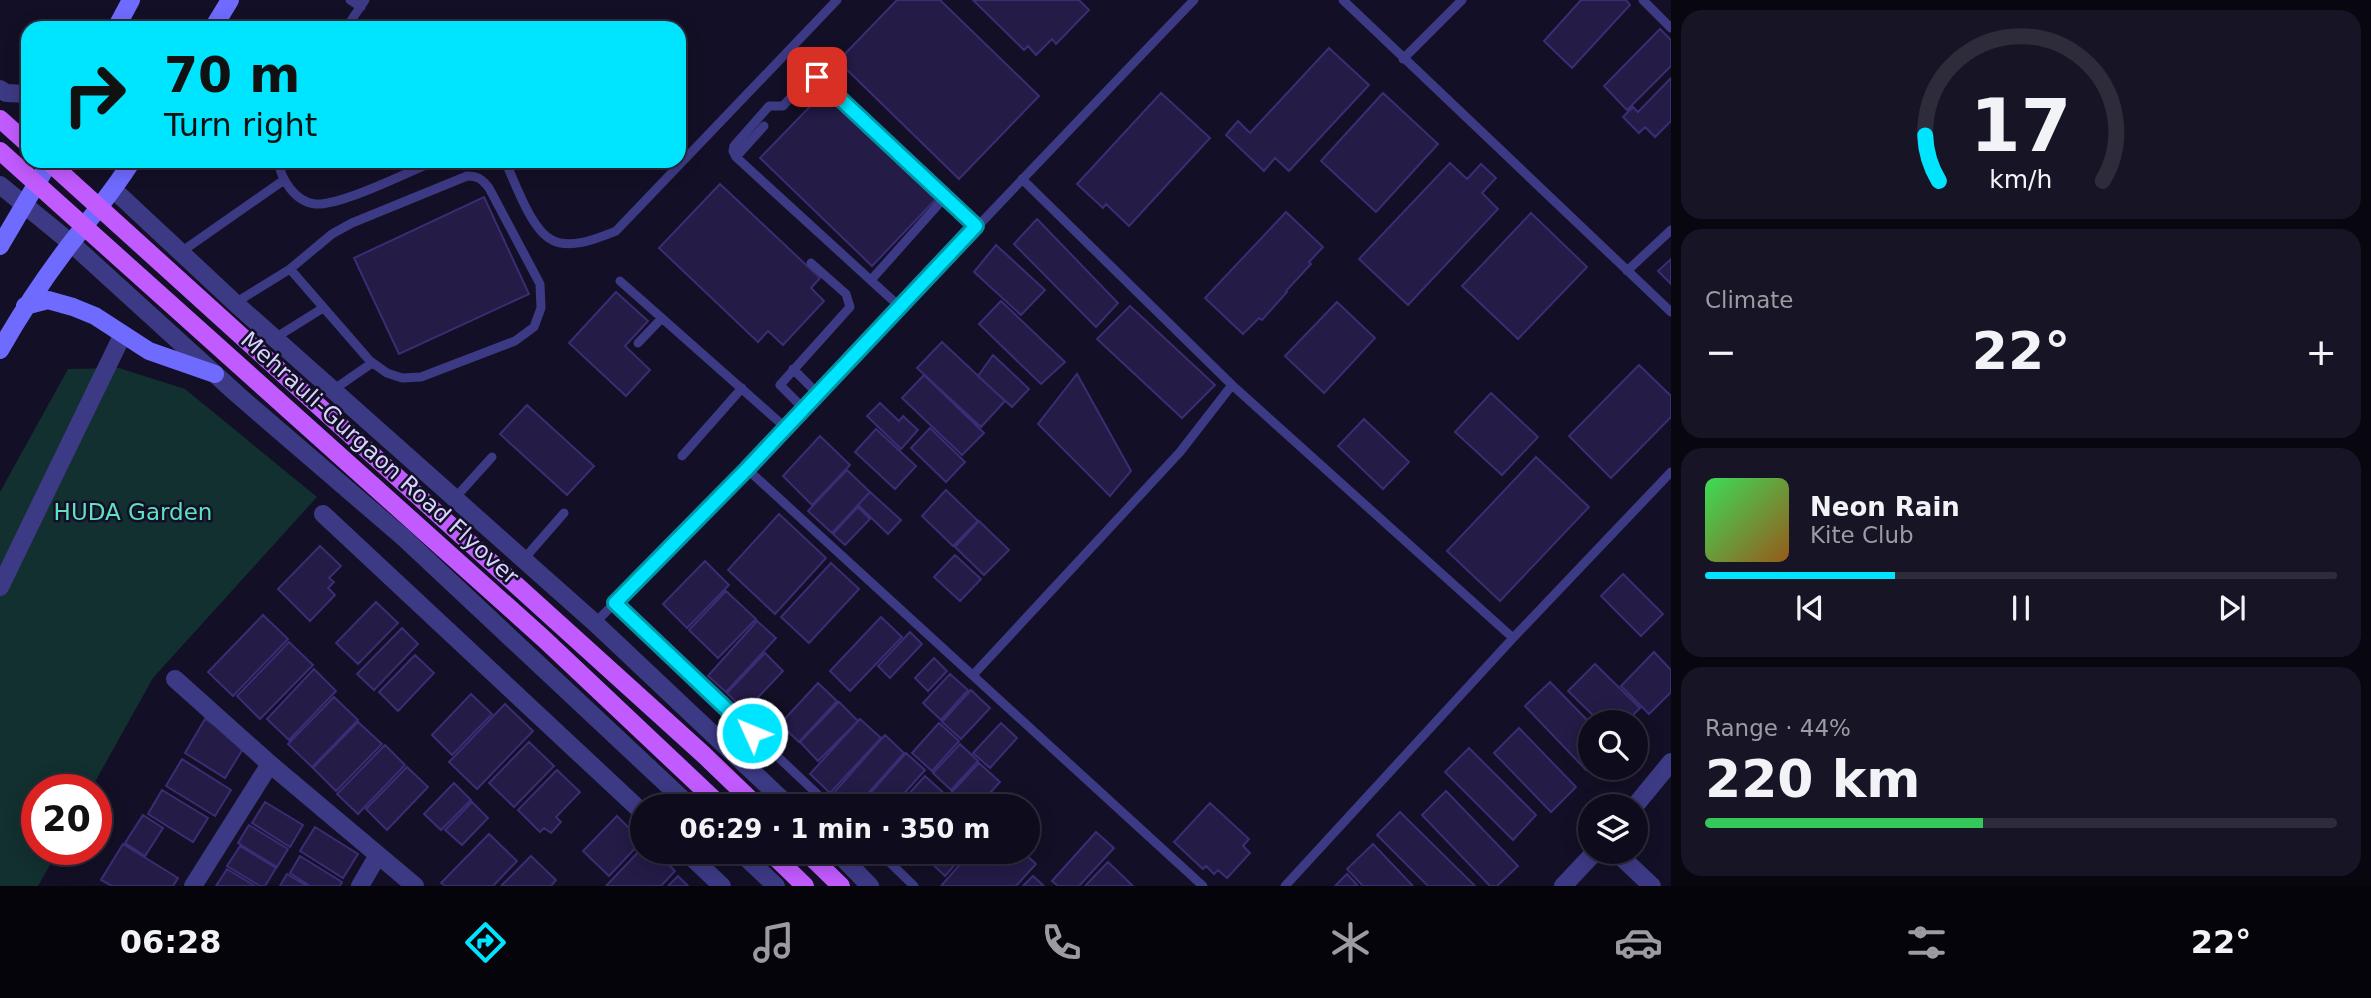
<!DOCTYPE html>
<meta charset="utf-8">
<style>
:root{--surface:#0e0b1c;--page:#171425;--text:#f1f3f6;--muted:#9b9ba3;--line:#2e2b3b;--accent:#00e5ff}
body{margin:0;font-family:"DejaVu Sans",sans-serif;background:var(--page);color:var(--text);height:100vh;display:flex;flex-direction:column;font-size:26px;white-space:nowrap}
*{box-sizing:border-box;margin:0}
p{font-size:23px;color:var(--muted)}
.icon{flex:none;width:38px;height:38px;fill:none;stroke:currentColor;stroke-width:2;stroke-linecap:round;stroke-linejoin:round}
.map{position:relative;flex:1;overflow:hidden}
.panel{display:flex;flex-direction:column;gap:10px;padding:10px;background:#08060f;width:700px}
.panel>*{flex:none}
.hud{position:absolute;left:21px;top:21px;width:665px;height:147px;border-radius:21px;box-shadow:0 4px 18px #0003,0 0 0 2px var(--line);background:#00e5ff;color:#111;overflow:hidden}
.tools{position:absolute;left:1578px;top:710px;display:grid;gap:14px}
.tools a{display:grid;place-items:center;width:70px;height:70px;border-radius:50%;background:var(--surface);box-shadow:0 4px 18px #0003,0 0 0 2px var(--line);font-size:35px}
.speed{position:absolute;left:21px;top:774px;display:flex;gap:14px;font-size:35px;font-weight:700;text-align:center}
.speed>*{display:grid;place-content:center;width:91px;height:91px;border-radius:50%;background:var(--surface);box-shadow:0 4px 18px #0003,0 0 0 2px var(--line);line-height:1}
.speed .limit{border:10px solid #d22;background:#fff;color:#111}
.pin{position:absolute;display:grid;place-items:center;width:60px;height:60px;color:#fff;margin:-30px;border-radius:14px;box-shadow:0 4px 10px #0006}
.me{position:absolute;width:77px;margin:-38px;rotate:314deg;stroke-linejoin:round;filter:drop-shadow(0 0 5px #0008)}
.turn{display:flex;align-items:center;gap:24px;height:147px;padding:0 28px;font-size:32px}
.turn .icon{width:91px;height:91px;stroke-width:2.5}
.turn b{display:block;font-size:49px;line-height:60px}
.big{font-size:52px;font-weight:700;line-height:1.1}
.panel .card{flex:1;display:flex;flex-direction:column;justify-content:center;gap:10px;min-width:0;padding:0 24px;border-radius:21px;background:var(--page)}
.panel .dial{align-items:center;gap:0}
.dial svg{height:182px;overflow:visible;fill:none;stroke:var(--line);stroke-width:7;stroke-linecap:round;text-anchor:middle}
.dial text{fill:var(--text);stroke:none}
.song{display:flex;align-items:center;gap:21px}
.cover{width:84px;height:84px;border-radius:10px;background:linear-gradient(135deg,hsl(130 70% 55%),hsl(30 70% 35%))}
.played{height:7px;border-radius:4px;background:linear-gradient(90deg,var(--accent) 30%,var(--line) 30%)}
.keys{display:flex;justify-content:space-around;direction:ltr}
.heat{display:flex;justify-content:space-between;align-items:center;font-size:38px;direction:ltr}
.charge{height:10px;border-radius:5px;background:linear-gradient(90deg,#34c759 44%,var(--line) 0)}
.trip{position:absolute;left:630px;top:794px;width:410px;height:70px;border-radius:35px;background:var(--surface);box-shadow:0 4px 18px #0003,0 0 0 2px var(--line);font-weight:700;line-height:70px;text-align:center}
.menu{display:flex;height:112px;justify-content:space-around;align-items:center;background:#06040b;color:var(--muted)}
.menu .icon{width:49px;height:49px}
.menu .current{color:var(--accent)}
.menu b{font-size:32px;color:var(--text)}
main{display:flex;flex:1;min-height:0}
.map>svg:first-child{display:block}
.green{fill:#12302f}
.building{fill:#241b47;stroke:#3b2d73;stroke-width:2}
.lines{fill:none;stroke-linecap:round;stroke-linejoin:round}
.service{stroke:#3d3a85;stroke-width:9}
.minor{stroke:#3d3a85;stroke-width:18}
.tertiary{stroke:#3d3a85;stroke-width:18}
.secondary{stroke:#6f6bff;stroke-width:18}
.primary{stroke:#c25bff;stroke-width:18}
.primary-bridge{stroke:#c25bff;stroke-width:18}
.route-casing{stroke:#0095a6;stroke-width:18}
.route{stroke:#00e5ff;stroke-width:12}
.labels{text-anchor:middle;dominant-baseline:central;stroke-width:5;stroke-linejoin:round;paint-order:stroke}
.street-label{font-size:23px;fill:#d9d4ff;stroke:#130f26}
.park-label{font-size:23px;fill:#5fe0c0;stroke:#130f26}
</style>
<main>
<div class="map">
<svg width="1671" height="886" viewBox="0 0 1671 886">
<rect width="100%" height="100%" fill="#130f26"/>
<path class="green" d="M 119,368 L 185,389 L 317,497 L 153,678 L 91,789 L 37,789 L 37,849 L 59,849 L 38,886 L 0,886 L 0,492 L 68,369 Z"/>
<path class="building" d="M 897,0 L 940,0 L 1039,96 L 959,179 L 838,61 Z
M 973,0 L 1079,0 L 1089,10 L 1056,44 L 1052,39 L 1036,55 L 1028,46 L 1024,50 Z
M 1581,0 L 1626,0 L 1630,5 L 1572,68 L 1544,41 Z
M 1660,29 L 1671,40 L 1671,66 L 1627,110 L 1604,86 Z
M 1329,48 L 1369,85 L 1289,171 L 1275,158 L 1264,171 L 1226,135 L 1238,121 L 1250,133 Z
M 1671,78 L 1671,121 L 1655,137 L 1645,127 L 1639,133 L 1623,117 L 1633,107 L 1638,112 Z
M 826,90 L 937,198 L 872,266 L 760,158 Z
M 1161,93 L 1210,138 L 1129,226 L 1106,204 L 1103,208 L 1077,184 Z
M 1383,93 L 1438,144 L 1376,212 L 1321,161 Z
M 1450,163 L 1467,179 L 1481,164 L 1496,178 L 1482,193 L 1498,209 L 1408,305 L 1359,259 Z
M 720,184 L 820,278 L 811,288 L 824,301 L 783,345 L 768,331 L 758,342 L 659,248 Z
M 484,197 L 529,294 L 399,354 L 354,258 Z
M 1286,212 L 1323,247 L 1309,262 L 1311,264 L 1286,291 L 1287,292 L 1262,320 L 1259,318 L 1243,334 L 1205,298 Z
M 1531,213 L 1587,267 L 1518,339 L 1462,286 Z
M 1037,219 L 1118,303 L 1096,327 L 1014,244 Z
M 996,245 L 1045,290 L 1021,315 L 974,272 Z
M 1671,259 L 1671,284 L 1658,271 Z
M 616,292 L 648,321 L 625,346 L 650,370 L 626,396 L 569,343 Z
M 1001,301 L 1065,362 L 1041,384 L 979,324 Z
M 1337,302 L 1375,338 L 1324,393 L 1285,356 Z
M 1130,306 L 1215,385 L 1182,418 L 1097,339 Z
M 942,342 L 1005,401 L 981,427 L 917,368 Z
M 993,355 L 1029,389 L 1012,407 L 978,376 Z
M 1639,365 L 1671,396 L 1671,417 L 1611,478 L 1569,436 Z
M 1077,374 L 1131,471 L 1110,496 L 1038,424 Z
M 924,375 L 984,433 L 962,455 L 902,398 Z
M 1491,393 L 1538,437 L 1502,475 L 1455,432 Z
M 880,403 L 899,421 L 903,416 L 918,430 L 901,449 L 867,416 Z
M 527,405 L 594,466 L 567,495 L 500,434 Z
M 1364,419 L 1409,462 L 1383,489 L 1338,446 Z
M 930,428 L 965,462 L 946,482 L 911,448 Z
M 876,429 L 916,466 L 895,489 L 855,452 Z
M 820,436 L 850,465 L 812,505 L 783,476 Z
M 1536,457 L 1589,507 L 1500,601 L 1447,551 Z
M 847,470 L 870,492 L 832,533 L 808,511 Z
M 946,490 L 978,521 L 953,546 L 922,516 Z
M 870,492 L 901,520 L 888,534 L 858,505 Z
M 858,507 L 870,519 L 845,545 L 833,534 Z
M 779,514 L 826,558 L 775,614 L 728,570 Z
M 979,521 L 1009,550 L 984,575 L 955,547 Z
M 320,546 L 341,566 L 329,578 L 334,582 L 328,588 L 335,595 L 310,621 L 278,589 Z
M 955,555 L 981,579 L 960,601 L 934,577 Z
M 705,561 L 729,585 L 687,628 L 663,604 Z
M 831,563 L 859,589 L 809,643 L 781,617 Z
M 1623,574 L 1663,614 L 1641,636 L 1601,596 Z
M 726,591 L 756,619 L 718,658 L 689,630 Z
M 376,602 L 398,623 L 358,664 L 336,643 Z
M 263,615 L 288,639 L 233,696 L 208,672 Z
M 881,617 L 902,637 L 850,691 L 830,671 Z
M 757,621 L 776,638 L 726,692 L 708,676 Z
M 402,628 L 418,644 L 374,690 L 357,674 Z
M 910,632 L 922,644 L 890,678 L 878,666 Z
M 289,642 L 313,665 L 260,719 L 237,696 Z
M 1654,652 L 1671,670 L 1671,692 L 1649,714 L 1621,686 Z
M 765,653 L 783,671 L 745,711 L 727,693 Z
M 415,655 L 434,673 L 398,711 L 379,692 Z
M 934,658 L 947,671 L 928,691 L 915,678 Z
M 1595,664 L 1640,708 L 1625,723 L 1601,723 L 1568,691 Z
M 314,669 L 336,691 L 289,740 L 267,719 Z
M 950,674 L 968,690 L 941,720 L 923,703 Z
M 1550,682 L 1591,724 L 1591,765 L 1586,770 L 1525,706 Z
M 818,683 L 837,701 L 799,742 L 780,724 Z
M 971,690 L 990,708 L 961,739 L 942,722 Z
M 471,694 L 492,714 L 452,755 L 432,735 Z
M 334,697 L 358,720 L 312,767 L 288,744 Z
M 839,702 L 858,721 L 818,761 L 800,742 Z
M 505,704 L 533,731 L 477,789 L 449,762 Z
M 205,719 L 246,744 L 225,778 L 185,753 Z
M 860,719 L 881,738 L 830,793 L 810,774 Z
M 358,722 L 382,744 L 336,791 L 313,768 Z
M 939,723 L 959,741 L 932,771 L 912,753 Z
M 1001,723 L 1017,738 L 990,768 L 973,753 Z
M 1519,728 L 1576,787 L 1551,812 L 1494,753 Z
M 885,735 L 904,753 L 856,807 L 843,807 L 831,796 Z
M 529,742 L 554,766 L 514,807 L 489,783 Z
M 960,744 L 978,761 L 951,790 L 933,773 Z
M 385,745 L 405,765 L 358,814 L 337,794 Z
M 1469,748 L 1536,815 L 1513,840 L 1445,772 Z
M 906,753 L 925,770 L 892,807 L 858,807 Z
M 182,759 L 231,790 L 215,816 L 166,786 Z
M 979,763 L 1000,782 L 977,807 L 968,807 L 952,792 Z
M 407,767 L 428,787 L 387,830 L 366,809 Z
M 557,770 L 580,792 L 556,817 L 561,822 L 551,833 L 544,828 L 540,832 L 518,810 Z
M 925,776 L 959,807 L 897,807 Z
M 454,783 L 471,800 L 441,830 L 424,814 Z
M 162,790 L 208,818 L 193,842 L 148,814 Z
M 1446,791 L 1518,866 L 1497,886 L 1490,886 L 1422,815 Z
M 265,802 L 303,825 L 290,847 L 252,823 Z
M 472,802 L 488,818 L 462,845 L 445,830 Z
M 1210,803 L 1249,839 L 1243,846 L 1250,853 L 1227,878 L 1218,870 L 1214,874 L 1206,866 L 1203,869 L 1174,842 Z
M 1400,812 L 1475,886 L 1428,886 L 1377,835 Z
M 143,815 L 163,828 L 145,856 L 125,843 Z
M 617,816 L 642,841 L 609,876 L 583,851 Z
M 249,825 L 288,849 L 277,867 L 238,843 Z
M 315,827 L 358,854 L 343,878 L 300,851 Z
M 1096,832 L 1114,848 L 1079,886 L 1058,886 L 1052,881 Z
M 489,834 L 517,861 L 493,886 L 445,886 L 441,883 Z
M 123,844 L 178,878 L 173,886 L 112,886 L 101,880 Z
M 1373,844 L 1413,886 L 1363,886 L 1347,869 Z
M 240,846 L 276,868 L 265,886 L 260,886 L 227,866 Z
M 642,848 L 642,852 L 656,852 L 675,871 L 661,886 L 606,886 Z
M 920,852 L 966,852 L 945,876 Z
M 971,852 L 1023,852 L 1036,864 L 1016,886 L 941,886 Z
M 300,856 L 342,882 L 340,886 L 310,886 L 290,873 Z
M 531,856 L 556,880 L 551,886 L 501,886 Z
M 1108,862 L 1133,886 L 1085,886 Z
M 227,869 L 255,886 L 216,886 Z
M 287,874 L 307,886 L 280,886 Z
M 1347,874 L 1358,886 L 1335,886 Z
M 678,876 L 688,886 L 668,886 Z
M 1033,876 L 1044,886 L 1023,886 Z"/>
<g class="lines">
<path class="service" d="M 350,0 L 361,7
M 1343,0 L 1671,312
M 1643,0 L 1671,28
M 346,28 L 365,0
M 1403,59 L 1462,0
M 736,157 L 764,126
M 278,161 C 281,179 295,202 315,204 C 341,206 408,172 435,161
M 505,161 C 515,182 531,230 552,240 C 571,250 598,238 616,231 L 837,0
M 1022,179 L 1232,385 L 1513,638
M 181,252 L 284,180
M 1627,271 L 1671,230
M 871,280 L 945,197
M 620,281 L 786,428
M 235,303 L 290,269 L 332,234 L 352,223 L 467,176 C 478,176 482,179 489,188 L 540,284 L 541,308 L 534,327 L 515,341 L 421,377 L 402,378 L 387,373 L 370,361 L 290,269
M 900,307 L 736,157 L 733,151 L 734,146 L 769,106 L 783,106 L 809,77 L 817,77 L 976,226
M 275,338 L 323,308
M 638,343 L 662,318
M 793,369 L 818,394
M 333,390 L 372,363
M 804,409 L 780,385 L 850,307 L 846,294 L 811,263
M 682,456 L 742,388
M 747,469 L 1203,886
M 455,498 L 492,457
M 523,560 L 564,513
M 615,603 L 831,807
M 595,623 C 797,418 994,208 1194,0
M 973,675 L 1180,452 L 1232,385
M 879,852 L 914,886
M 1285,886 L 1513,638 L 1671,472"/>
<path class="minor" d="M 323,514 L 642,812
M 0,587 L 122,336
M 175,679 L 270,764 L 415,886
M 1634,807 L 1671,762
M 686,852 L 722,886
M 1616,852 L 1652,886
M 193,886 L 270,764
M 360,886 L 378,855
M 1563,886 L 1595,852"/>
<path class="tertiary" d="M 0,89 L 6,93 L 28,94
M 0,185 L 71,243 L 238,395 L 404,538 L 691,807
M 114,190 L 235,303 L 595,623 L 790,807
M 740,852 L 776,886
M 837,852 L 870,886"/>
<path class="secondary" d="M 116,28 L 131,0
M 213,28 L 230,0
M 0,246 L 50,161
M 25,306 L 48,300 L 73,307 L 95,316 L 149,351 L 215,374
M 0,350 C 21,313 45,277 71,243 C 92,216 114,190 132,161"/>
<path class="primary" d="M 0,119 L 28,144
M 770,852 L 805,886
M 806,852 L 841,886"/>
<path class="primary-bridge" d="M 0,151 L 544,639 L 722,807
M 48,161 L 704,755 L 758,807"/>
</g>
<g class="lines">
<g class="route-casing">
<path id="route" d="M 752,733 L 615,603 L 747,469 L 976,226 L 817,77"/>
</g>
<use href="#route" class="route"/>
</g>
<g class="labels">
<g class="street-label">
<text transform="translate(380 458) rotate(42)">Mehrauli-Gurgaon Road Flyover</text>
</g>
<g class="park-label">
<text x="133" y="512">HUDA Garden</text>
</g>
</g>
</svg>
<div class="tools">
<a><svg class="icon" aria-label="search" viewBox="0 0 24 24"><circle cx="10" cy="10" r="6"/><path d="M15 15l6 6"/></svg></a>
<a><svg class="icon" aria-label="layers" viewBox="0 0 24 24"><path d="M12 4l9 5-9 5-9-5zM3 14l9 5 9-5"/></svg></a>
</div>
<div class="speed"><div class="limit">20</div></div>
<div class="pin" style="left:817px;top:77px;background:#d93025"><svg class="icon" aria-label="arrive" viewBox="0 0 24 24"><path d="M6 21V4h12l-3 4 3 4H6"/></svg></div>
<svg class="me" style="left:752px;top:733px" viewBox="-20 -20 40 40"><circle r="17" fill="#00e5ff" stroke="#fff" stroke-width="3"/><path d="M0-11L8 9 0 5-8 9z" fill="#fff"/></svg>
<div class="trip">06:29 · 1 min · 350 m</div>
<div class="hud">
<div class="turn"><svg class="icon" aria-label="right" viewBox="0 0 24 24"><path d="M7 20v-9h11M14 6l5 5-5 5"/></svg><div><b>70 m</b>Turn right</div></div>
</div>
</div>
<section class="panel">
<div class="card dial"><svg viewBox="0 0 100 80">
<path d="M14 69A42 42 0 1 1 86 69"/>
<path d="M14 69A42 42 0 0 1 8 49" stroke="#00e5ff"/>
<text x="50" y="56" font-size="32" font-weight="700">17</text>
<text x="50" y="72" font-size="11">km/h</text>
</svg></div>
<div class="card"><p>Climate</p>
<div class="heat"><a>−</a><b class="big">22°</b><a>+</a></div>
</div>
<div class="card">
<div class="song"><i class="cover"></i><div><b>Neon Rain</b><p>Kite Club</p></div></div>
<div class="played"></div>
<div class="keys"><svg class="icon" aria-label="previous" viewBox="0 0 24 24"><path d="M18 5L8 12l10 7zM5 5v14"/></svg><svg class="icon" aria-label="pause" viewBox="0 0 24 24"><path d="M8 5v14M16 5v14"/></svg><svg class="icon" aria-label="next" viewBox="0 0 24 24"><path d="M6 5l10 7-10 7zM19 5v14"/></svg></div>
</div>
<div class="card"><p>Range · 44%</p><b class="big">220 km</b><div class="charge"></div></div>
</section>
</main>
<nav class="menu">
<b>06:28</b>
<svg class="icon current" aria-label="directions" viewBox="0 0 24 24"><path d="M12 3l9 9-9 9-9-9zM9 14v-3h6M13 9l2 2-2 2"/></svg>
<svg class="icon" aria-label="music" viewBox="0 0 24 24"><path d="M9 18V5l10-2v13"/><circle cx="6" cy="18" r="3"/><circle cx="16" cy="16" r="3"/></svg>
<svg class="icon" aria-label="phone" viewBox="0 0 24 24"><path d="M5 4h4l2 5-3 2q2 4 5 5l2-3 5 2v4C11 20 4 13 5 4z"/></svg>
<svg class="icon" aria-label="climate" viewBox="0 0 24 24"><path d="M12 3v18M4 7l16 10M4 17L20 7"/></svg>
<svg class="icon" aria-label="car" viewBox="0 0 24 24"><path d="M5 17H2v-5l4-1 3-4h7l3 4 3 1v5h-3M9 17h6M6 11h13"/><circle cx="7" cy="17" r="2"/><circle cx="17" cy="17" r="2"/></svg>
<svg class="icon" aria-label="filters" viewBox="0 0 24 24"><path d="M4 7h16M4 17h16"/><circle cx="9" cy="7" r="2"/><circle cx="15" cy="17" r="2"/></svg>
<b>22°</b>
</nav>
